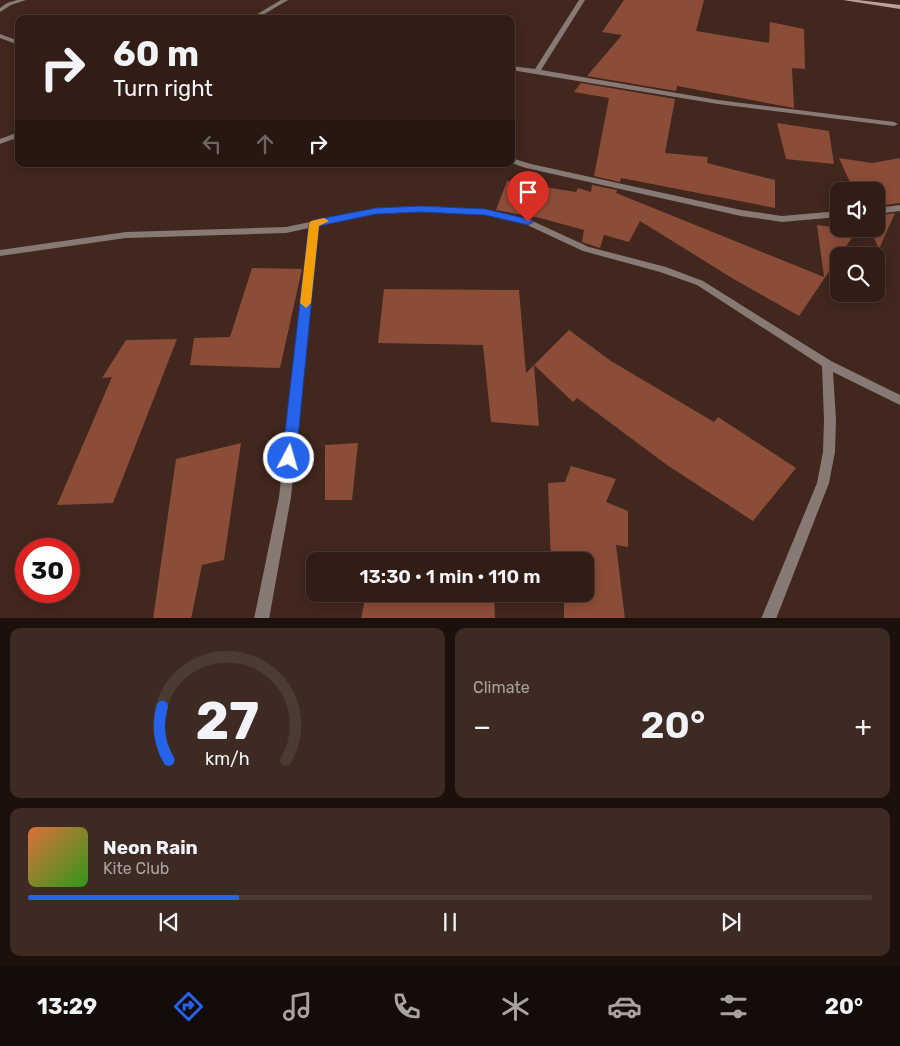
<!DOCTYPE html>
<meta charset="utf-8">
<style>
:root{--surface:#311d16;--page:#3d2a23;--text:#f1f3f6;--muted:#a8a2a1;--line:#4c3b35;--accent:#2563eb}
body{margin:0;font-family:Rubik,sans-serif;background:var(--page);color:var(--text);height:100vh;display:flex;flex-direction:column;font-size:19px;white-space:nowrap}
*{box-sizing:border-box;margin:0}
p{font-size:16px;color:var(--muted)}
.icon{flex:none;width:28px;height:28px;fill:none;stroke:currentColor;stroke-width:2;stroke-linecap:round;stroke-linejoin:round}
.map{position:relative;height:618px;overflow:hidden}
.sheet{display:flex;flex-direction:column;gap:10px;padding:10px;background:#1b100c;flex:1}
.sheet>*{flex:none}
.hud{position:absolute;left:15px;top:15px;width:500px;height:152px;border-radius:10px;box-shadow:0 2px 12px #0003,0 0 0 1px var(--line);background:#311d16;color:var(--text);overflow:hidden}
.fabs{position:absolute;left:830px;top:182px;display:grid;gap:10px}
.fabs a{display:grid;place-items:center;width:55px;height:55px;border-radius:10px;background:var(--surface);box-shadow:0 2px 12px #0003,0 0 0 1px var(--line);font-size:25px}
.speed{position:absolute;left:15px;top:538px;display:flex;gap:10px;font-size:25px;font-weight:700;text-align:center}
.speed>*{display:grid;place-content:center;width:65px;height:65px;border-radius:50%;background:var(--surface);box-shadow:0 2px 12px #0003,0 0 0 1px var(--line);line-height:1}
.speed .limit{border:8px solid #d22;background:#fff;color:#111}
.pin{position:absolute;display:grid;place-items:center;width:42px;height:42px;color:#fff;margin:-51px -21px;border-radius:50% 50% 50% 0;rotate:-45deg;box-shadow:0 0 5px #0007}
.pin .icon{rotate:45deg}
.me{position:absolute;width:55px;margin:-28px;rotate:6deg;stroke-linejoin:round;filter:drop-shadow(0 0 4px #0008)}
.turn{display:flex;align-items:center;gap:18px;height:105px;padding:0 15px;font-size:22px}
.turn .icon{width:65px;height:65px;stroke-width:2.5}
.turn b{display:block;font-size:35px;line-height:42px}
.lanes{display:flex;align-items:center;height:48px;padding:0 15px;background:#0003;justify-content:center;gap:25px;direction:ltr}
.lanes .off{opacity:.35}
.big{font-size:38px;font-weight:600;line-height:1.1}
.sheet .tile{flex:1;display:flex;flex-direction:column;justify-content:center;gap:8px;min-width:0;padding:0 18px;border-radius:10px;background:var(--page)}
.sheet .dial{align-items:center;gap:0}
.dial svg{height:130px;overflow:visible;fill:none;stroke:var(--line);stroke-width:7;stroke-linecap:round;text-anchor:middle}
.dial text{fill:var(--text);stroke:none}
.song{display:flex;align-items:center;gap:15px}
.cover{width:60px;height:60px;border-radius:8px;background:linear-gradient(135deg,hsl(20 70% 55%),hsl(110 70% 35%))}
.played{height:5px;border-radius:2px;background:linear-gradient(90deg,var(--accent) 25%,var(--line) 25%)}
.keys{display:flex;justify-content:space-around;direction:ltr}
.heat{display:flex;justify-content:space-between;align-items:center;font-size:28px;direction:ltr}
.sheet .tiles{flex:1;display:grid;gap:10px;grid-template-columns:1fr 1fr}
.tile:last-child{grid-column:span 2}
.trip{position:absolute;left:306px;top:552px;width:288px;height:50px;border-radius:10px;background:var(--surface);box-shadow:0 2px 12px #0003,0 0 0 1px var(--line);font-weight:600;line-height:50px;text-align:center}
.menu{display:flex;height:80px;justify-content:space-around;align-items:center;background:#140c09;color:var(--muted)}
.menu .icon{width:35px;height:35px}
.menu .active{color:var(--accent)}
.menu b{font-size:22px;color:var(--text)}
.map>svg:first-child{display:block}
.building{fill:#8c4d38}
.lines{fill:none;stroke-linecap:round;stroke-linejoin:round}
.street{fill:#877974;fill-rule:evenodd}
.secondary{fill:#baa29b;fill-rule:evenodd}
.route{fill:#2563eb;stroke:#184099}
.slow{fill:#f59e0b}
</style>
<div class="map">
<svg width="900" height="619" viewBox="0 0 900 619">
<rect width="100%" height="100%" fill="#41271e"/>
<path class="building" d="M 624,0 L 704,0 L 696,31 L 769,43 L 770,22 L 804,29 L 805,69 L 792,68 L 794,108 L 677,86 L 676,91 L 587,76 L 622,35 L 602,32 Z
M 581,83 L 675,99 L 665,153 L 708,157 L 707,163 L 775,180 L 775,208 L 621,178 L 620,182 L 594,176 L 609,98 L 574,92 Z
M 777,123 L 829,131 L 834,164 L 786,159 Z
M 839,158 L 872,163 L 900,158 L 900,203 L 876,206 L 876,191 L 854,191 Z
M 507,181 L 576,192 L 578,188 L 591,192 L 592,185 L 617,190 L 616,193 L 824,277 L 817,225 L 857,230 L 799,316 L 732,278 L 640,221 L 629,242 L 604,235 L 600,248 L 582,242 L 584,230 L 540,218 L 496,210 Z
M 895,213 L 879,249 L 870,229 L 876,229 L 876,216 Z
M 252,268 L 302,269 L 280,368 L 190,365 L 194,338 L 230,337 Z
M 384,289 L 519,290 L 526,373 L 534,365 L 539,426 L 491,422 L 483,345 L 378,343 Z
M 569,330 L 611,361 L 714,422 L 718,417 L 796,468 L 753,521 L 667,465 L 577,398 L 573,402 L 534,365 Z
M 177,339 L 113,503 L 57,505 L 112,377 L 102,378 L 126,340 Z
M 241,443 L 224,560 L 202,565 L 191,619 L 153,619 L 176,459 Z
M 358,443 L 352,500 L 325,500 L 325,445 Z
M 571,466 L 616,479 L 606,502 L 628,511 L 628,547 L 616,545 L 625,619 L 564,619 L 564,594 L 585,594 L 585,561 L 551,561 L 548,483 L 565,482 Z
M 366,594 L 494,594 L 495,619 L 361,619 Z"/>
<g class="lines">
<path class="street" d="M 17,0 L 26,0 L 11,5 L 0,12 L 0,8 L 7,3 Z
M 281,0 L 288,0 L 256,19 L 249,19 Z
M 579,0 L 585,0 L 541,70 L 718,100 L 894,122 L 898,124 L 894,126 L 718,104 L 511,70 L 511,66 L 535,69 Z
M 0,34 L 19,41 L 19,45 L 0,38 Z
M 19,132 L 19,137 L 0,144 L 0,139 Z
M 511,158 L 531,164 L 741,210 L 782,216 L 839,211 L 839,217 L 782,222 L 741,216 L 526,168 L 511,163 Z
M 900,205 L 900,211 L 876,214 L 876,208 Z
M 421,206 L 485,209 L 528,219 L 589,247 L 666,267 L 703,281 L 831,361 L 900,395 L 900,405 L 833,372 L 836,420 L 835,452 L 829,483 L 776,619 L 761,619 L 817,483 L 823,452 L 824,420 L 822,366 L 697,285 L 660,272 L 583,251 L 525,224 L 485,215 L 421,212 L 376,214 L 318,226 L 291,497 L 269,619 L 254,619 L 279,497 L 309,228 L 286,233 L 126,238 L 0,256 L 0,250 L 126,232 L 286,227 L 376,208 Z"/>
<path class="secondary" d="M 843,0 L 858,0 L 900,5 L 900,9 Z"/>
</g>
<path class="route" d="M 421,206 L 485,209 L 532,220 L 533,222 L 528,225 L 485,215 L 421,212 L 376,214 L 319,226 L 296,458 L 294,462 L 289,464 L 284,462 L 282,458 L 309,224 L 314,220 L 376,208 Z"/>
<path class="slow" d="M 324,218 L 329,221 L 319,226 L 311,303 L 306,308 L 300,303 L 309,224 L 311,221 Z"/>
</svg>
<div class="fabs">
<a><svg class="icon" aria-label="sound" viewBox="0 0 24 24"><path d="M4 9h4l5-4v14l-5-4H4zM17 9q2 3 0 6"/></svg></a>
<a><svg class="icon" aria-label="search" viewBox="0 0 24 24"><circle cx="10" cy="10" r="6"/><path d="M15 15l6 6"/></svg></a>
</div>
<div class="speed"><div class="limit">30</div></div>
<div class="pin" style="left:528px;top:222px;background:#d93025"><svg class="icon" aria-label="arrive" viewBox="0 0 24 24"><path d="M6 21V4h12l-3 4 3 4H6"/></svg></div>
<svg class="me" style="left:289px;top:458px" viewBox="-20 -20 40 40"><circle r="17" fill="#2563eb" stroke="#fff" stroke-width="3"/><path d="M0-11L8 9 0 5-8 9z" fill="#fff"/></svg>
<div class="trip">13:30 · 1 min · 110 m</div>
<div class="hud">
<div class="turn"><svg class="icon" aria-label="right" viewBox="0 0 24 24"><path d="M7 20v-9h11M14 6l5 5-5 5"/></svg><div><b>60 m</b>Turn right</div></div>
<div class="lanes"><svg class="icon off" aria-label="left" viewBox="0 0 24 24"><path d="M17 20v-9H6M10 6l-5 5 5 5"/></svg><svg class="icon off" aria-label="ahead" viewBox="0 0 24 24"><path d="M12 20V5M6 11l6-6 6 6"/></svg><svg class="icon" aria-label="right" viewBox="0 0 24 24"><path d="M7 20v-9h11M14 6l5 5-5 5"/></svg></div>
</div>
</div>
<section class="sheet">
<div class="tiles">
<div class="tile dial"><svg viewBox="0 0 100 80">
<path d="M14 69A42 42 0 1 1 86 69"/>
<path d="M14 69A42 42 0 0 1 10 36" stroke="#2563eb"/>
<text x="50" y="56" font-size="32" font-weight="700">27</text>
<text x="50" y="72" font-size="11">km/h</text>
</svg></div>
<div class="tile"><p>Climate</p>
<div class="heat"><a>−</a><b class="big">20°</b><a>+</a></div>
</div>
<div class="tile">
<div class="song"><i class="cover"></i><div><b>Neon Rain</b><p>Kite Club</p></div></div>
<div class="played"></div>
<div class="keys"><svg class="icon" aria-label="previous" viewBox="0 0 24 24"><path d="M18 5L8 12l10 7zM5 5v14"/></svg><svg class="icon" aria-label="pause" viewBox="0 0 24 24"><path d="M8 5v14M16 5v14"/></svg><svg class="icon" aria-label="next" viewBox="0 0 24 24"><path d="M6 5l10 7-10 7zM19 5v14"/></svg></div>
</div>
</div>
</section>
<nav class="menu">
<b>13:29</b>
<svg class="icon active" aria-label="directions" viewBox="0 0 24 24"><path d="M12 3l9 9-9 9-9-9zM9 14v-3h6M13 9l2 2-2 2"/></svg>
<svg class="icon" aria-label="music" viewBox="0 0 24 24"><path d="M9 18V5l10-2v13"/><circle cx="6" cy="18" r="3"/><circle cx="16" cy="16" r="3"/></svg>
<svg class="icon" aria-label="phone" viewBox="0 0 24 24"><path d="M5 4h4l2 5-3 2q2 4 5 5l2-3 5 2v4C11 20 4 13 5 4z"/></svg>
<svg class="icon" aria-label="climate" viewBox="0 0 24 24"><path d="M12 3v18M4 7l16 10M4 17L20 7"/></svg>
<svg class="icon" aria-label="car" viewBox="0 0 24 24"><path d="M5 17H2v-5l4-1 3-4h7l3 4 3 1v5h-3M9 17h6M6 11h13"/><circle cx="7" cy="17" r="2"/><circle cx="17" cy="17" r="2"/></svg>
<svg class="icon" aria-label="filters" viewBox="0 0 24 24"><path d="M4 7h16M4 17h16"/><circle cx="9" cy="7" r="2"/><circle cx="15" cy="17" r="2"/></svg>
<b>20°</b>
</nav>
